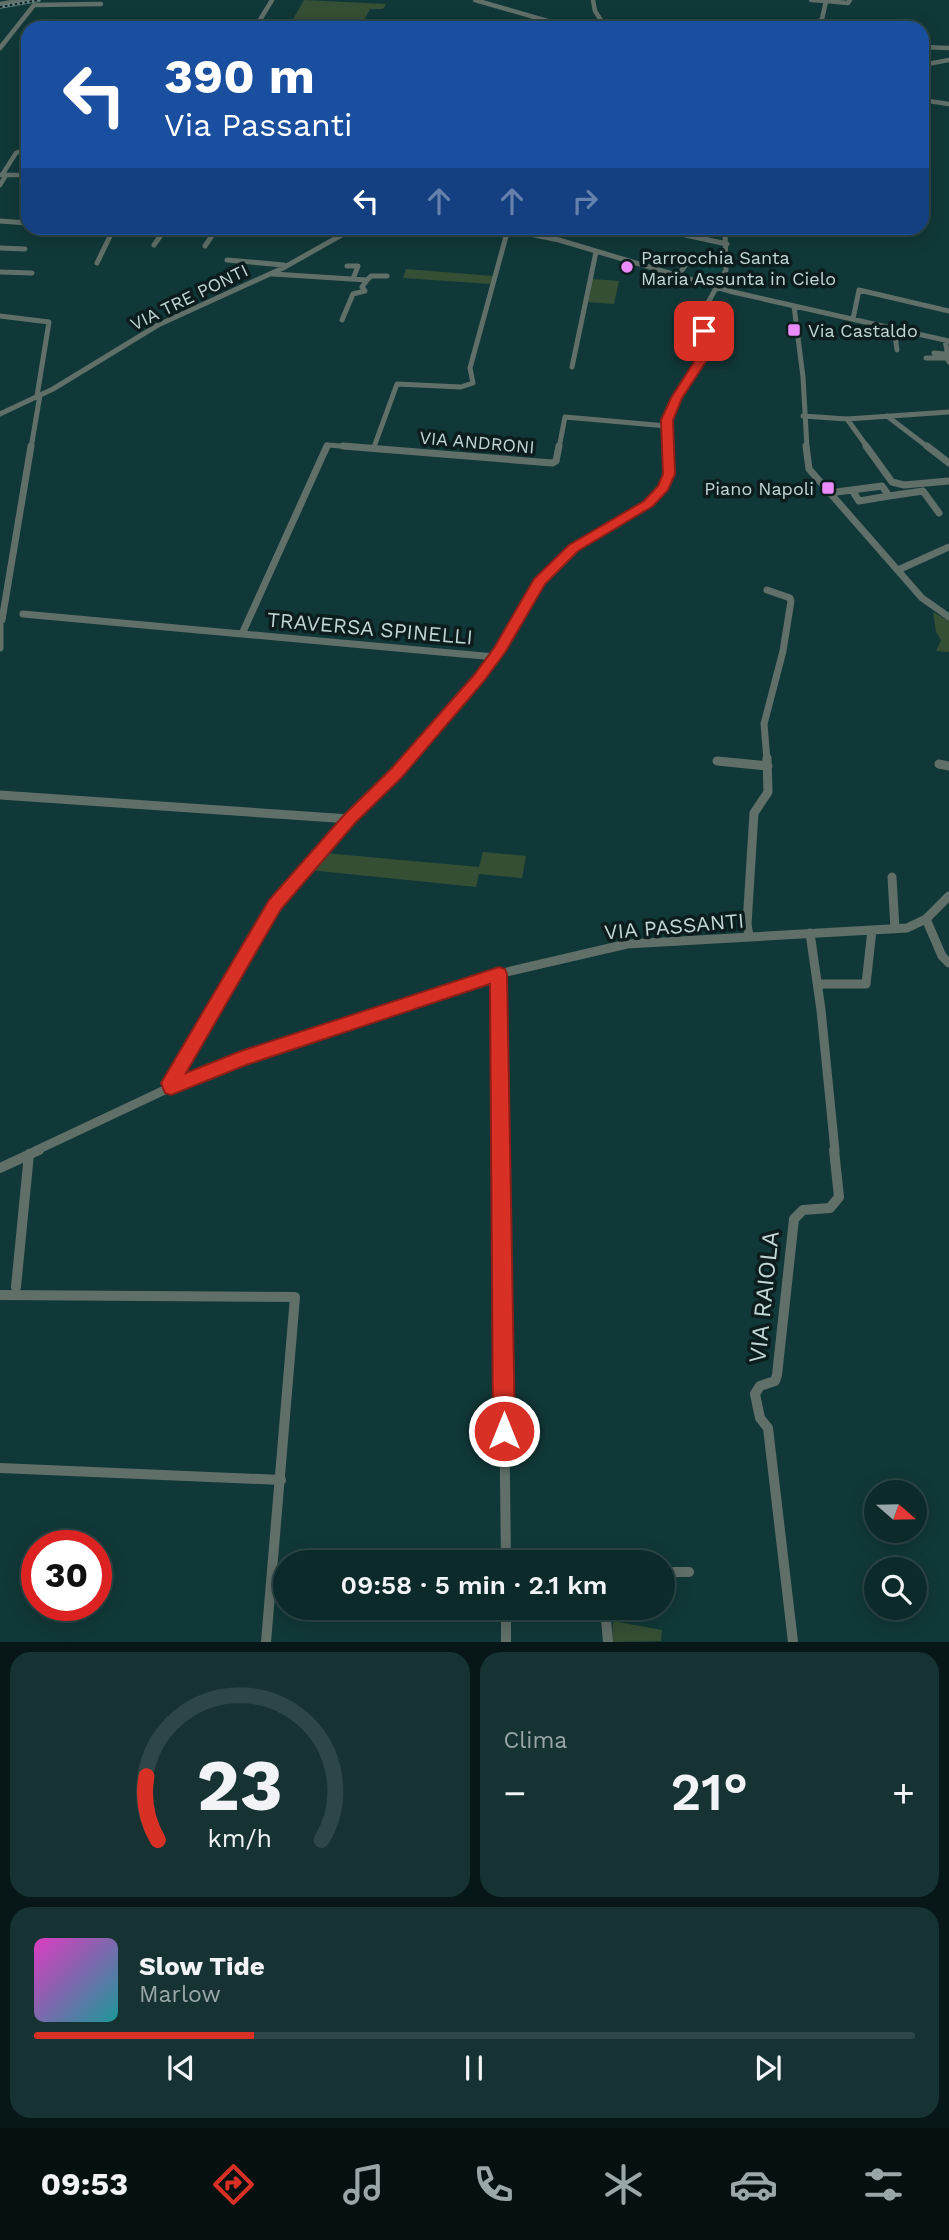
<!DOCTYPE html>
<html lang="it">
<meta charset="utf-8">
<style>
:root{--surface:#0d2a2a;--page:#163232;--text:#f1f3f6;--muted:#9aa7a8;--line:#2d4647;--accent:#d93025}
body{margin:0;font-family:"Work Sans",sans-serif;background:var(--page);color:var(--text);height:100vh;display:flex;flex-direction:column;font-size:26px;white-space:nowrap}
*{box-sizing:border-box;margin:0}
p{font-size:23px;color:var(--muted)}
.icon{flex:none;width:38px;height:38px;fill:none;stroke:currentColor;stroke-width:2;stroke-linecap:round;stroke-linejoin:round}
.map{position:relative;height:1642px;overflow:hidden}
.details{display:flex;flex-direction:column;gap:10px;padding:10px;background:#071717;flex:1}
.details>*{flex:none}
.guide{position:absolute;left:21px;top:21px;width:908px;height:214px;border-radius:21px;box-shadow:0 4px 18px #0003,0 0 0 2px var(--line);background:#1a4fa0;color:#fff;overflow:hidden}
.needle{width:46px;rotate:110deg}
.tools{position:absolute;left:864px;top:1480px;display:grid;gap:14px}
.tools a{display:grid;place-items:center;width:63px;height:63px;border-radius:50%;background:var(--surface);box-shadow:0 4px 18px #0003,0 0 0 2px var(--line);font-size:35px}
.speed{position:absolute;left:21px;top:1530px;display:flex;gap:14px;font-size:35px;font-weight:700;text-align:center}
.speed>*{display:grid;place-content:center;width:91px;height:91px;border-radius:50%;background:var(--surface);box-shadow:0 4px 18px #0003,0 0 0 2px var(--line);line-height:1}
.speed .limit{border:10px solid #d22;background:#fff;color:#111}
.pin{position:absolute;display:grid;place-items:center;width:60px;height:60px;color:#fff;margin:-30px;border-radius:14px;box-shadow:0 4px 10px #0006}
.me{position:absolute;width:77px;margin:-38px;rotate:0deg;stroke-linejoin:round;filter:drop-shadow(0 0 5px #0008)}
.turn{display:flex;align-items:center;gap:24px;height:147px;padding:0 28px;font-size:32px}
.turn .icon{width:91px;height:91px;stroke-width:2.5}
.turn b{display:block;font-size:49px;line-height:60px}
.lanes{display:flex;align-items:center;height:66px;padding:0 28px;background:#0003;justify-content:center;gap:35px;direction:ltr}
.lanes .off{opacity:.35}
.big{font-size:52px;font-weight:600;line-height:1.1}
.details .widget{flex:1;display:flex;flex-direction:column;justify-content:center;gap:10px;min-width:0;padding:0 24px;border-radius:21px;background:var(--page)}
.details .dial{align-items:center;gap:0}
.dial svg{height:182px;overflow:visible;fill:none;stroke:var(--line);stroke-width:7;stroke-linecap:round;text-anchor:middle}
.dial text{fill:var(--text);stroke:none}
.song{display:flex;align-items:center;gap:21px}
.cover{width:84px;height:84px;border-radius:10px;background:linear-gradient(135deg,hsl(310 70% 55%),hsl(180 70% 35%))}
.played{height:7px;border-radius:4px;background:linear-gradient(90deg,var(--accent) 25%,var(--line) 25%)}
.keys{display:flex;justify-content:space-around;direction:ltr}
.heat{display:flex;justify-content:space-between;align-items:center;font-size:38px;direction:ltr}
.details .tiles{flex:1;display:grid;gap:10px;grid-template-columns:1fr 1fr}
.widget:last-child{grid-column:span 2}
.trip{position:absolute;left:273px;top:1550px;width:402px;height:70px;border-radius:35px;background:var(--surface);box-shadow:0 4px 18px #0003,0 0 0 2px var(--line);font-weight:600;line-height:70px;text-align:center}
.menu{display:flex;height:112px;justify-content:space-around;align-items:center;background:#051111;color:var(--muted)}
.menu .icon{width:49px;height:49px}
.menu .active{color:var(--accent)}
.menu b{font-size:32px;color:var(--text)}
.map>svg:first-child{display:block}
.built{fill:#0e4444}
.green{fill:#354f35}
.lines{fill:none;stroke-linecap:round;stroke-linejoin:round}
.minor-far4{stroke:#616f69;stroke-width:4.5}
.minor-far3{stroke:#616f69;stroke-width:5}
.minor-far2{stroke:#616f69;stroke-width:7}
.minor-far1{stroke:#616f69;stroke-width:9}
.minor{stroke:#616f69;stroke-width:10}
.rail-casing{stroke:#658383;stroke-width:3.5}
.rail{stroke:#0d1d1d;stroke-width:2;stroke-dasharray:2.5;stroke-linecap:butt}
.route{fill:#d93025;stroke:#8d1f18;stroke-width:2}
.poi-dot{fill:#ec8cfb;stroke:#0d1d1d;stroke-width:2.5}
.labels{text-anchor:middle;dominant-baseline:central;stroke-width:7;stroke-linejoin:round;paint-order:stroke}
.far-poi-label{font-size:18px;fill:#c2d6d6;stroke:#0d1d1d;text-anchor:start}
.far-street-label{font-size:18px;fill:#c2d6d6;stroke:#0d1d1d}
.street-label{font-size:21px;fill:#c2d6d6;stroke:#0d1d1d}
.near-street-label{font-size:24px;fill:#c2d6d6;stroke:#0d1d1d}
</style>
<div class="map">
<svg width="949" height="1642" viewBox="0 0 949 1642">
<rect width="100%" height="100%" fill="#113838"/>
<path class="built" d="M 704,256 L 727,258 L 722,276 L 718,275 L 716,284 L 694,279 Z"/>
<path class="green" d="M 304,0 L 386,4 L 383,9 L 370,9 L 360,28 L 288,28 Z
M 406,269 L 493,276 L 491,284 L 403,278 Z
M 592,279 L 619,281 L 614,304 L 587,302 Z
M 933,612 L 949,621 L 949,652 L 936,651 L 941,640 L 936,632 Z
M 483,852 L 526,856 L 522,878 L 479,874 L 476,887 L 309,870 L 324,853 L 479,867 Z
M 613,1621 L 662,1630 L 661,1641 L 612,1642 Z"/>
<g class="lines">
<path class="minor-far4" d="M 475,0 L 572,28
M 593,0 L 595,11 L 606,28
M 811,0 L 826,1
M 0,4 L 25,0
M 255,28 L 272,0
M 816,28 L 814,26 L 822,19 L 826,1 L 848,3 L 850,0
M 922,47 L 949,48
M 0,48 L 34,5 L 101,4
M 922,65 L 949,60
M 922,100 L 949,104
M 0,175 L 28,175
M 2,175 L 16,153 L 28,148
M 0,185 L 6,175"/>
<path class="minor-far3" d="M 0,221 L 28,223
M 270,228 L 344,233
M 500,228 L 559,240 L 733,292 L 949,341
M 653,228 L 727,244
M 154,245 L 166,228
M 205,246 L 217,228
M 0,248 L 25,249
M 227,260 L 284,265
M 97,263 L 114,228
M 347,266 L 358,266 L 353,279
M 0,272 L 32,273
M 273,274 L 367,280 L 371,276 L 387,276
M 678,276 L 692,255
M 794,306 L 803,377 L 807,448
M 0,316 L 49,322 L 37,396
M 853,319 L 859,290 L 949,311
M 342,320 L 353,294 L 365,291 L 362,287 L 367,280
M 894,329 L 897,350
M 945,340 L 949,362
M 934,353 L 944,354 L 947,359
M 926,358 L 944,358
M 572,367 L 596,252
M 0,414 L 53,389 L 158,325 L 283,268 L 354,228
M 803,416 L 847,419 L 949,412
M 887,416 L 929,448
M 847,419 L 868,448
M 374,447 L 397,384 L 461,387 L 473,383 L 470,368 L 508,229
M 31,448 L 40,395
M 327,448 L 328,445 L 365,448
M 559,448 L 565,417 L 667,426
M 668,448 L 667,420 L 677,398 L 703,357 L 705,308 L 726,270 L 725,228"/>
<path class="minor-far2" d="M 327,446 L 242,634 L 495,657
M 343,446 L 552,463 L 556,461 L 559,446
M 806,446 L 809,469 L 922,598 L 949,617
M 866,446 L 892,482 L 904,485 L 949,481
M 927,446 L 949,463
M 852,490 L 859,501 L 889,496
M 829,493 L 882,486 L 889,496 L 923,491 L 939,513
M 898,570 L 949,547
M 767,590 L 790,598 L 791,601 L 783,651 L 764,724 L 767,760
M 23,614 L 242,634
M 0,620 L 0,648
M 2,620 L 31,446
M 408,760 L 499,651 L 539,582 L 574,548 L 649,503 L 664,488 L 669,474 L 668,446"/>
<path class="minor-far1" d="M 717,761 L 768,766
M 939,764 L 949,766
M 0,795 L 350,819
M 892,877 L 895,929
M 926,919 L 942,956 L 949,963
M 810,933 L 821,1010 L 835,1151
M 749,936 L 747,924 L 754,813 L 768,792 L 767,758
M 499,974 L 501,1151
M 818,984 L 866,984 L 872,930
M 171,1087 L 172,1079 L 275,905 L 350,819 L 410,758
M 35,1151 L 171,1087 L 241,1059 L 481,978 L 627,944 L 907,928 L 926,919 L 949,896"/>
<path class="minor" d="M 501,1150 L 506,1563
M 0,1168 L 39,1150
M 16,1287 L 29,1154
M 0,1295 L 295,1297 L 266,1642
M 0,1468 L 281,1480
M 567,1563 L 572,1555 L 588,1556 L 594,1563
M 663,1572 L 689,1572
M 506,1608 L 506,1642
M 605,1608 L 608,1642
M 793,1642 L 768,1428 L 760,1418 L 755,1394 L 760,1386 L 775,1381 L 777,1375 L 794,1219 L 803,1210 L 830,1208 L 839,1197 L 834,1150"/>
<g class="rail-casing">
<path id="rail" d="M 0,7 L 39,0"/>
</g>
<use href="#rail" class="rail"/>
</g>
<path class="route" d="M 700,329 L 710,331 L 709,357 L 682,398 L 673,420 L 675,474 L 668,490 L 653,506 L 578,551 L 545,584 L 506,651 L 484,681 L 402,777 L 355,823 L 281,909 L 186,1073 L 241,1051 L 499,967 L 505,969 L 507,974 L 515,1431 L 512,1439 L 504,1442 L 496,1439 L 493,1431 L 490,984 L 246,1065 L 171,1095 L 165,1093 L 161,1083 L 269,900 L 344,815 L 391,769 L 474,675 L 494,648 L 534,579 L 569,545 L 644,501 L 658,486 L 663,474 L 661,420 L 671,398 L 697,357 Z"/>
<g class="poi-dot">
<circle cx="627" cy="267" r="7"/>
<rect x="787" y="323" width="14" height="14" rx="3.5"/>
<rect x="821" y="481" width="14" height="14" rx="3.5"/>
</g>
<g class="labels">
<g class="far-poi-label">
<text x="641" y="257">Parrocchia Santa<tspan x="641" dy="21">Maria Assunta in Cielo</tspan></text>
<text x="808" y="330">Via Castaldo</text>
<text x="814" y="488" text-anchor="end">Piano Napoli</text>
</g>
<g class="far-street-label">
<text transform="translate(189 297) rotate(-26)">VIA TRE PONTI</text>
<text transform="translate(477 442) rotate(5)">VIA ANDRONI</text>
</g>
<g class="street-label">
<text transform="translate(370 628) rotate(5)">TRAVERSA SPINELLI</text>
<text transform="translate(674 926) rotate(-5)">VIA PASSANTI</text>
</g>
<g class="near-street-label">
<text transform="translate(764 1297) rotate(-84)">VIA RAIOLA</text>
</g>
</g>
</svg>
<div class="tools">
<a><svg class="needle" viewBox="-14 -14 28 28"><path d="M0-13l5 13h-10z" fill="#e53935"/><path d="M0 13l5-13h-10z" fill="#9aa7a8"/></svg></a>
<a><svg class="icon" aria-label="search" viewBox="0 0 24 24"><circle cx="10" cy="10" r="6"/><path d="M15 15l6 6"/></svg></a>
</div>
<div class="speed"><div class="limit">30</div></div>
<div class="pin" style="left:704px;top:331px;background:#d93025"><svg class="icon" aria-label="arrive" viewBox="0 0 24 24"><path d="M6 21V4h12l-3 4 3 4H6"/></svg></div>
<svg class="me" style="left:504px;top:1431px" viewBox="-20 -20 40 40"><circle r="17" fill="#d93025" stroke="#fff" stroke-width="3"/><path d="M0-11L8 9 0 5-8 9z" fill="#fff"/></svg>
<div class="trip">09:58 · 5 min · 2.1 km</div>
<div class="guide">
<div class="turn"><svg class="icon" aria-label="left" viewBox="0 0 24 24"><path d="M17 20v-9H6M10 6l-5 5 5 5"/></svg><div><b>390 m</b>Via Passanti</div></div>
<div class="lanes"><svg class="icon" aria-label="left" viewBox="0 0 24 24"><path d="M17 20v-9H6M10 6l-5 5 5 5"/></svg><svg class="icon off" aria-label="ahead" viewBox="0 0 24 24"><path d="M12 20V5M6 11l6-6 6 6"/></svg><svg class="icon off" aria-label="ahead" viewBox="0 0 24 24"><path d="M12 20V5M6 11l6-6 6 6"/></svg><svg class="icon off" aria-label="right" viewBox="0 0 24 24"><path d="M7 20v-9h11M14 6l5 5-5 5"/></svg></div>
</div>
</div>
<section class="details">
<div class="tiles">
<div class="widget dial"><svg viewBox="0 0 100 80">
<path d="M14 69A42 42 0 1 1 86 69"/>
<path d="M14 69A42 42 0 0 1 9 41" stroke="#d93025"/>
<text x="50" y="56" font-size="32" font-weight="700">23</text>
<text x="50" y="72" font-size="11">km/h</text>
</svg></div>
<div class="widget"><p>Clima</p>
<div class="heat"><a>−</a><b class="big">21°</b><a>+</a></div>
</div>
<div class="widget">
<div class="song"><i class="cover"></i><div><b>Slow Tide</b><p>Marlow</p></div></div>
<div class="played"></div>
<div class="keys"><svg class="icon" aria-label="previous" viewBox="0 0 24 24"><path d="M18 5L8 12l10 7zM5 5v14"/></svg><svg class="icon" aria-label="pause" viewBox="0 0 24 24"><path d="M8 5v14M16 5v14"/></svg><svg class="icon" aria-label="next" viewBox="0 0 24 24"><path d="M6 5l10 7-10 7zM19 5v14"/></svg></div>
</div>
</div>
</section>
<nav class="menu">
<b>09:53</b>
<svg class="icon active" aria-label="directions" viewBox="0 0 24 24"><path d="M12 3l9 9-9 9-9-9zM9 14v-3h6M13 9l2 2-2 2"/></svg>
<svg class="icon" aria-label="music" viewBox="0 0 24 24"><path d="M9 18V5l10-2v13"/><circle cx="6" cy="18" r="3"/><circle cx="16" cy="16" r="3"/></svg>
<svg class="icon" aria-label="phone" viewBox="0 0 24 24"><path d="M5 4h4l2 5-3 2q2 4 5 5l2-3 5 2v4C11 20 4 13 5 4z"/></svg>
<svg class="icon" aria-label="climate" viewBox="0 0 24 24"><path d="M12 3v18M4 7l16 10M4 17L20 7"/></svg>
<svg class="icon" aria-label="car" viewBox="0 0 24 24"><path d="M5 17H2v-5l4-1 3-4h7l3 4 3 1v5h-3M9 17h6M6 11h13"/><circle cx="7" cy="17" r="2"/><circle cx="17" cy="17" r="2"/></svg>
<svg class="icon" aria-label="filters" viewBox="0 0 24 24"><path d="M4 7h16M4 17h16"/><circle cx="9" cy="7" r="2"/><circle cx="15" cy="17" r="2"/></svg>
</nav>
